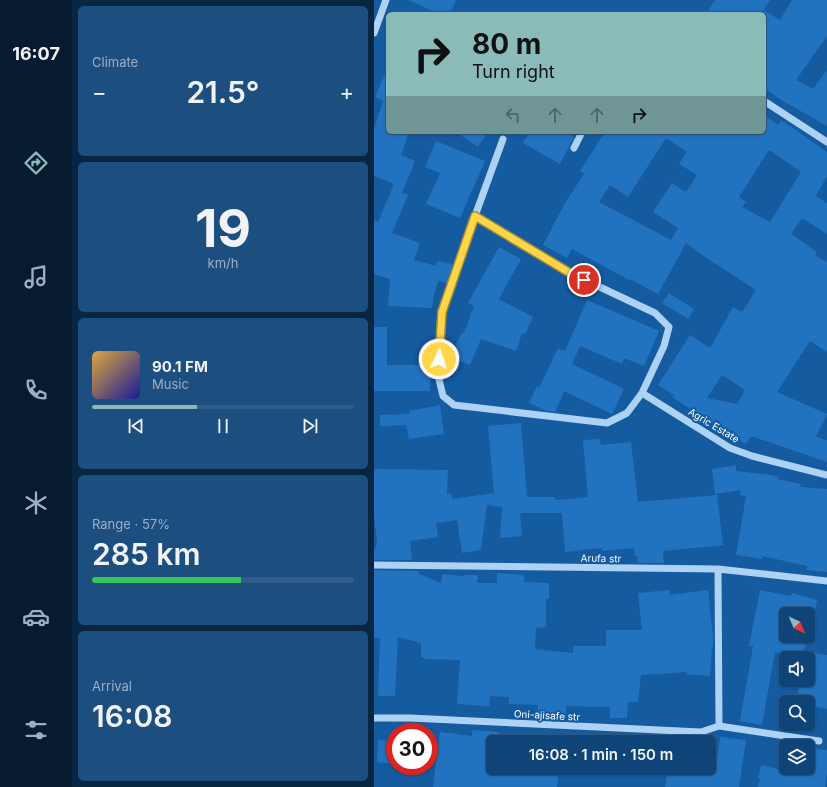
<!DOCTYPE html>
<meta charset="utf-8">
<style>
:root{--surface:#0f4478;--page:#1d4e80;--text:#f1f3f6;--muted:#9bb0c6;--line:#2f5c8a;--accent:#8bbbb9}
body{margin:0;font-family:Inter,sans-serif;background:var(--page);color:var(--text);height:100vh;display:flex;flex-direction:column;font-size:15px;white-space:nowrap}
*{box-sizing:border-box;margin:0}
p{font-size:13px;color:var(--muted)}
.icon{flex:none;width:22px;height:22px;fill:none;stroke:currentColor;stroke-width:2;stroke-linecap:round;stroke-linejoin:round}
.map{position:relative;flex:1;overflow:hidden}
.details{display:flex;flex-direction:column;gap:6px;padding:6px;background:#082542;width:302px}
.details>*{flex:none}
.top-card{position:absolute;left:12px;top:12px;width:380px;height:122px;border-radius:6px;box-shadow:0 1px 3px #0004,0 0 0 1px var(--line);background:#8bbbb9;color:#111;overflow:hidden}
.needle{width:26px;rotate:136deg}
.fabs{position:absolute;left:405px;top:607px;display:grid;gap:8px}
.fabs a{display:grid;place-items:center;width:36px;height:36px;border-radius:6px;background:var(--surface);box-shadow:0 1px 3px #0004,0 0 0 1px var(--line);font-size:20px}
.speed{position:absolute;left:12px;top:723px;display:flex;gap:8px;font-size:20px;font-weight:700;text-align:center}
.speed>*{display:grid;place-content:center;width:52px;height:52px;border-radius:50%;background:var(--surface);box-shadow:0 1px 3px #0004,0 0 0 1px var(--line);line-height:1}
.speed .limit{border:6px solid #d22;background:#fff;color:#111}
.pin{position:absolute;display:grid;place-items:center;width:34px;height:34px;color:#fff;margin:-17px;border:2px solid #fff;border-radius:50%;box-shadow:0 1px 4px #0007}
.me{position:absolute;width:44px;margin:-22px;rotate:4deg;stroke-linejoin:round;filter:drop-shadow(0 0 3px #0008)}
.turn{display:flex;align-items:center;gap:14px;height:84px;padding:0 20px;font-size:18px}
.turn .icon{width:52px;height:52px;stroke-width:2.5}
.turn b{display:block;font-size:28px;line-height:34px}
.lanes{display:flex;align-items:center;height:38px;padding:0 20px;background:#0003;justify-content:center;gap:20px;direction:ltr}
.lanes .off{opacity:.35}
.big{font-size:30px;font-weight:600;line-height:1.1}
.details .card{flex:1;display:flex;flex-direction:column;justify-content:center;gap:6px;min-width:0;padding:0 14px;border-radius:6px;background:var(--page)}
.details .dial{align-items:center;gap:0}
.dial b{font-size:52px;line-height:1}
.song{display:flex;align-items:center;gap:12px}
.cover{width:48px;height:48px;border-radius:6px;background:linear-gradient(135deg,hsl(40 70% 55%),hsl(240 70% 35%))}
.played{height:4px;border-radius:2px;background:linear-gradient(90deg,var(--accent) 40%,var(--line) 40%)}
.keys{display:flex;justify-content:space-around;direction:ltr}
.heat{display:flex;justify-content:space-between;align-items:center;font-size:22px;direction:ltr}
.charge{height:6px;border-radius:3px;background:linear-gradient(90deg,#34c759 57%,var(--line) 0)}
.trip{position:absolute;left:112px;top:735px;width:230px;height:40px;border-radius:6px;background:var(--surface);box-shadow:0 1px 3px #0004,0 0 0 1px var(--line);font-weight:600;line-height:40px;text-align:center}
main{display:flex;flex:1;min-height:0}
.dock{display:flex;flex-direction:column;width:72px;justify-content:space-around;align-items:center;background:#061b30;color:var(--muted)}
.dock .icon{width:28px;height:28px}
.dock .on{color:var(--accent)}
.dock b{font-size:18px;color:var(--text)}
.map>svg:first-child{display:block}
.building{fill:#2273bf;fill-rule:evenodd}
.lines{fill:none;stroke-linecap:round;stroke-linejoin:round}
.minor{stroke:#add2f4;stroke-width:7}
.route-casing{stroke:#a68a30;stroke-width:10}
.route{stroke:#ffd54a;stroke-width:7}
.labels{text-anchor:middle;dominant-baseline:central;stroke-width:4;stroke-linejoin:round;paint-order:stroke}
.street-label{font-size:10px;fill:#fff;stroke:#145ba0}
</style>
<main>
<nav class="dock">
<b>16:07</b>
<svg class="icon on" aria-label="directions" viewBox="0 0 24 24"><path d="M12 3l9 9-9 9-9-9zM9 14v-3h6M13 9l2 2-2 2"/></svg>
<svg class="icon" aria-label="music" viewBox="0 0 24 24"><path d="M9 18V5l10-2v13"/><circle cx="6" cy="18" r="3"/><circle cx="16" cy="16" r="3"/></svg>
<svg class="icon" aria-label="phone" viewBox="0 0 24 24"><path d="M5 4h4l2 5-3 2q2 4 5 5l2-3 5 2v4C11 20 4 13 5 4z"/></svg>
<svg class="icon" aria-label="climate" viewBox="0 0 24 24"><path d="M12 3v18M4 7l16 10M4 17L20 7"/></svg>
<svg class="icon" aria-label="car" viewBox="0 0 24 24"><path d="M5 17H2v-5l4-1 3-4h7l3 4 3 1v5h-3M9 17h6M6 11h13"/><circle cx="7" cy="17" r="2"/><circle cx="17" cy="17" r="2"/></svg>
<svg class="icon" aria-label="filters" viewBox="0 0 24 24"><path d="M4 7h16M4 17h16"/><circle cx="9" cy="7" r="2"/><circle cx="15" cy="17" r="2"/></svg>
</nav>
<section class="details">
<div class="card"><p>Climate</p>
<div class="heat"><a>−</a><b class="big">21.5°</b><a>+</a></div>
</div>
<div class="card dial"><b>19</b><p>km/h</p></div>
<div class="card">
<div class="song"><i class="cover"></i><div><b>90.1 FM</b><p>Music</p></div></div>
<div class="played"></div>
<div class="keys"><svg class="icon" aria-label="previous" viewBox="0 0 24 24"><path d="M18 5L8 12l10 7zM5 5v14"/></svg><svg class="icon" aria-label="pause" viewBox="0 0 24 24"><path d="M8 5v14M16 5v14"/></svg><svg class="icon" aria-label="next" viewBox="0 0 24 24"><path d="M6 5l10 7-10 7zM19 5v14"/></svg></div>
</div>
<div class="card"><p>Range · 57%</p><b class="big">285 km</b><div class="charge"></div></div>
<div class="card"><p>Arrival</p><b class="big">16:08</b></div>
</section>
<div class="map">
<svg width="453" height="787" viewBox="0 0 453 787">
<rect width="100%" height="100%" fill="#145ba0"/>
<path class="building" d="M 34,0 L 82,0 L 76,14 L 66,14 Z
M 341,0 L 396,0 L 387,14 L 332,14 Z
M 418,0 L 453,0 L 453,36 L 422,80 L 439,89 L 453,70 L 453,126 L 407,100 L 390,88 L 390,10 L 406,20 Z
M 14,66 L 14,132 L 35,132 L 27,155 L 41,161 L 28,193 L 34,195 L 18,233 L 46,243 L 40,260 L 62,266 L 63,261 L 79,264 L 73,283 L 64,281 L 59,299 L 58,308 L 14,306 L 16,279 L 0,274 L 0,220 L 4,222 L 20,184 L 0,176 L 0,129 L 9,101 L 1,97 Z
M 390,115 L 404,125 L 407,120 L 453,152 L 453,176 L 442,196 L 453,203 L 453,234 L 428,218 L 417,234 L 443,252 L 441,255 L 453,262 L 453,352 L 436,341 L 403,392 L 453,414 L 442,437 L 453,440 L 453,462 L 377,436 L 372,444 L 340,425 L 338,427 L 318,410 L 298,397 L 300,395 L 284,385 L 316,335 L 336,348 L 359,307 L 368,312 L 382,290 L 328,255 L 312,243 L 284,294 L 256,279 L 255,280 L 198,249 L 193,258 L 169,245 L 191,203 L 210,174 L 206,171 L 231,132 L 390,132 ZM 292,138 L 313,152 L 305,164 L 323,175 L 312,192 L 298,183 L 279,212 L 304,228 L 297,240 L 225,202 L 236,185 L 254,197 ZM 395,150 L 427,172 L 396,222 L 368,207 L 372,202 L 365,197 ZM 348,375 L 371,390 L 363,404 L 333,398 Z
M 82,132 L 114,132 L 104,147 Z
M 156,132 L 192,132 L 200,137 L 186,164 L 149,143 Z
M 62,141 L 111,161 L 86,218 L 52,204 L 66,173 L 51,167 Z
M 125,247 L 147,259 L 125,299 L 159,317 L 151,334 L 148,333 L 142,351 L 107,339 L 96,365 L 76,357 L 88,332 L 90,333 L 100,306 L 94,303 Z
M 295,293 L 320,309 L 314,319 L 288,303 Z
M 213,300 L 285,331 L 270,366 L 250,358 L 248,364 L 206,346 L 198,364 L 250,389 L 238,414 L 190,391 L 181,412 L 173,411 L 155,403 L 163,386 L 165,388 L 184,348 L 191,351 Z
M 0,327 L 13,327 L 13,365 L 56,365 L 56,391 L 0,391 Z
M 66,405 L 70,434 L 35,439 L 32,425 L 6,426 L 6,415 L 36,414 L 35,411 Z
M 147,423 L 153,497 L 181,497 L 181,500 L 214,497 L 209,440 L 226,439 L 227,445 L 257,442 L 264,502 L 343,495 L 349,545 L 289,551 L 290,563 L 264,563 L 264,556 L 261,556 L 260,548 L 228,551 L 228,548 L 191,552 L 188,513 L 146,513 L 148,536 L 126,538 L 128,507 L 113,505 L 107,550 L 88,553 L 83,520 L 62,523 L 64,537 L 36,541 L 38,560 L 0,560 L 0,548 L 2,548 L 2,544 L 3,543 L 0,516 L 0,469 L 74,470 L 73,494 L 77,493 L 78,499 L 120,493 L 114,426 Z
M 362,465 L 362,471 L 404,476 L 403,479 L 427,484 L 426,487 L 453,489 L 453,572 L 433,570 L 433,566 L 388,556 L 388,559 L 362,555 L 372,496 L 366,495 L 367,490 L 341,494 L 338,469 Z
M 0,570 L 45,571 L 45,574 L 67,583 L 68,574 L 90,576 L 90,575 L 104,575 L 103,583 L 123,583 L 123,573 L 150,575 L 150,582 L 175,583 L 175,599 L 172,599 L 172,627 L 162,628 L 161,649 L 199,653 L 199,646 L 232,646 L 232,630 L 268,630 L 264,593 L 296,590 L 296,595 L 334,590 L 339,635 L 339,647 L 338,647 L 336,676 L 312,674 L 313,672 L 267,675 L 264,702 L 254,702 L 253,718 L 236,718 L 236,707 L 192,706 L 192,717 L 163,717 L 164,705 L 135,704 L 135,697 L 116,696 L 115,706 L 83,704 L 86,660 L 50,659 L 50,658 L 47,657 L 47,643 L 24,637 L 21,696 L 4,696 L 6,638 L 0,638 Z
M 386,590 L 417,596 L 418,593 L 443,600 L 440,614 L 412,614 L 412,636 L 434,636 L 428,658 L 401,652 L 388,725 L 366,721 L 379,646 L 375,646 Z
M 434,652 L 453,655 L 453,709 L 434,705 L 434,702 L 423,702 L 426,680 L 434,680 Z
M 98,730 L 125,732 L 124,742 L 117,742 L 113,768 L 185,768 L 183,787 L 59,787 L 66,732 L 98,736 Z
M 346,737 L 372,740 L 365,787 L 291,787 L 294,768 L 321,770 L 321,768 L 342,768 Z
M 4,740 L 14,741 L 13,745 L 21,745 L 21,764 L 3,762 Z
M 434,748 L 453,750 L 453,771 L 451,787 L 384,787 L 386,779 L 384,778 L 387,765 L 423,774 L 424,768 L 434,768 Z"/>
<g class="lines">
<path class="minor" d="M 0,33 L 12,0
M 390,101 L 453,142
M 200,148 L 208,132
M 101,216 L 196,273 L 281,313 L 295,327 L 290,346 L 268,393 L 253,413 L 233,423 L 80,405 L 69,396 L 64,375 L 68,312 L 101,216 L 129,139
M 268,393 L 356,448 L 378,456 L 453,475
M 0,565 L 344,569 L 453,581
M 344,569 L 345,726
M 0,718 L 36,718 L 327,732 L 345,726 L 445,741"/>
</g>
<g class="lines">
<g class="route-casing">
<path id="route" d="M 65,359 L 68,312 L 101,216 L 196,273 L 210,280"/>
</g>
<use href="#route" class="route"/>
</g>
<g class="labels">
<g class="street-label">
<text transform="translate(340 425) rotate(31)">Agric Estate</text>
<text transform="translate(227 558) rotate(1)">Arufa str</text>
<text transform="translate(173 715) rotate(3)">Oni-ajisafe str</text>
</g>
</g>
</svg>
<div class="fabs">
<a><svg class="needle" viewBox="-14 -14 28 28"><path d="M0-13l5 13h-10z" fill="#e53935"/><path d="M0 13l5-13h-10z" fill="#9bb0c6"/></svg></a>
<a><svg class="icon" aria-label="sound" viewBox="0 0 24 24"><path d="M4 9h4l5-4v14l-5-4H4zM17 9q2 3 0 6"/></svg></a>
<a><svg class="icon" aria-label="search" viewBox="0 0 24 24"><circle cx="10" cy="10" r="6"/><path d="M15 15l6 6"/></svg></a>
<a><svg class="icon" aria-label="layers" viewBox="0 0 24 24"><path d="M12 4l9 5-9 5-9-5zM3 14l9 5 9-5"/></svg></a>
</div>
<div class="speed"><div class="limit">30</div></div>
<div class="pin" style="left:210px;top:280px;background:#d93025"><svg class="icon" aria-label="arrive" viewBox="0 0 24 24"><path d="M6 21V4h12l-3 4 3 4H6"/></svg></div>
<svg class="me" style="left:65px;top:359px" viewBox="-20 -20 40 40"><circle r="17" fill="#ffd54a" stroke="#fff" stroke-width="3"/><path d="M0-11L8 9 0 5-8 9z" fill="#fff"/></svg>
<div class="trip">16:08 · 1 min · 150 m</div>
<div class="top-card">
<div class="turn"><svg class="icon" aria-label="right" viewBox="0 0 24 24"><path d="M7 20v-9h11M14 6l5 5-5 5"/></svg><div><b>80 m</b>Turn right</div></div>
<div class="lanes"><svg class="icon off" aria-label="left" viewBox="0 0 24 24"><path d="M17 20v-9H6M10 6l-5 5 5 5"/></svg><svg class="icon off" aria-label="ahead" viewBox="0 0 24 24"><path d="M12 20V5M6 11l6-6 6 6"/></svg><svg class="icon off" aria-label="ahead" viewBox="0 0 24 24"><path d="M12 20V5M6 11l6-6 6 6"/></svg><svg class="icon" aria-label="right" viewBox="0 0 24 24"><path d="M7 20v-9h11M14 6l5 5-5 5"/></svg></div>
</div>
</div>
</main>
